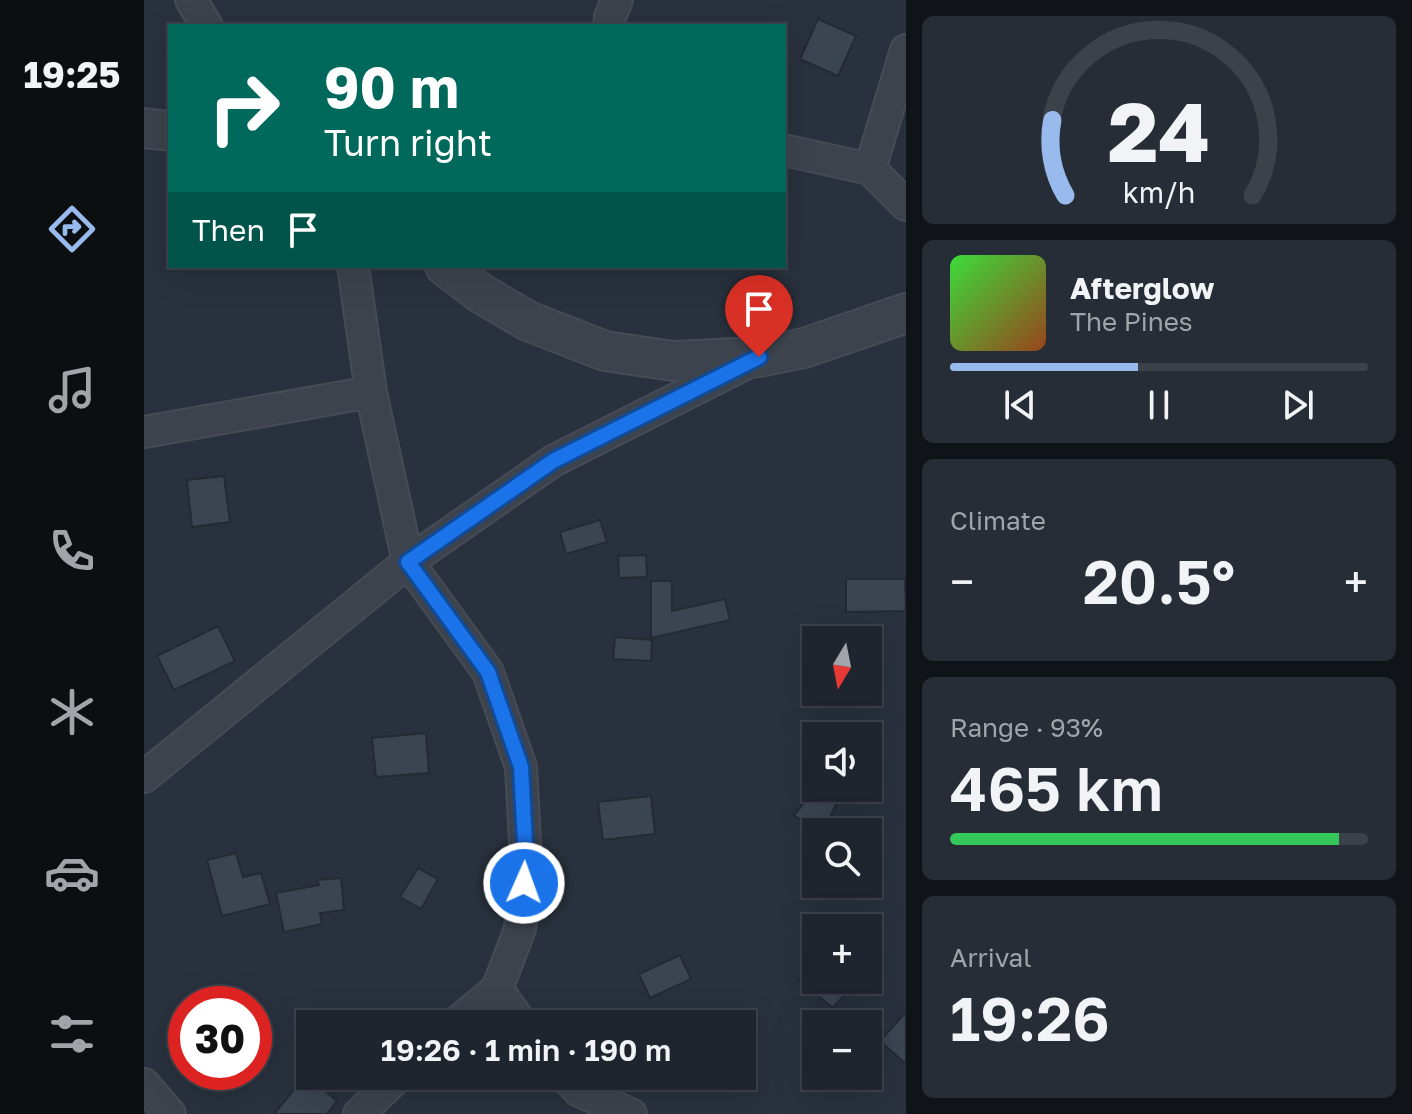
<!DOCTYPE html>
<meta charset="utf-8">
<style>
:root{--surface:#1e252e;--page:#262d36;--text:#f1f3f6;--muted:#a1a5aa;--line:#3c424a;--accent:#99baec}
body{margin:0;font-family:"Golos Text",sans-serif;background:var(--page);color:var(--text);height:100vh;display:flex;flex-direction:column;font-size:30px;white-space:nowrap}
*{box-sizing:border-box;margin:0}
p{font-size:26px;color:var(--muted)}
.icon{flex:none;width:44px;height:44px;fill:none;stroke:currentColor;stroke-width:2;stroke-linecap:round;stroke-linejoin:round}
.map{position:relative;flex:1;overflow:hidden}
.panel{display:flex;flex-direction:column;gap:16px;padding:16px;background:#101419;width:506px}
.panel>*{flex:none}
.hud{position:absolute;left:24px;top:24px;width:618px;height:244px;border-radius:0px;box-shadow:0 8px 32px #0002,0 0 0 2px var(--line);background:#00695c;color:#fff;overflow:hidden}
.needle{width:52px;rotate:190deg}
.controls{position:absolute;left:658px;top:626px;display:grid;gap:16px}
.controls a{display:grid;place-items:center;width:80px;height:80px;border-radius:0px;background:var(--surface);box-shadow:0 8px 32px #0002,0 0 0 2px var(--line);font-size:40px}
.speed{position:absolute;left:24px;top:986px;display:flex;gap:16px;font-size:40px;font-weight:700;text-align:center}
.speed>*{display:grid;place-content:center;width:104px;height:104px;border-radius:50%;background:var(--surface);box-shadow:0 8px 32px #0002,0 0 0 2px var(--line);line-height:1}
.speed .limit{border:12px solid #d22;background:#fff;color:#111}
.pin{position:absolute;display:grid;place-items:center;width:68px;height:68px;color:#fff;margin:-82px -34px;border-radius:50% 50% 50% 0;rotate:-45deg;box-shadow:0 0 8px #0007}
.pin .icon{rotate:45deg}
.me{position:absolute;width:88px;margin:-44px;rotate:2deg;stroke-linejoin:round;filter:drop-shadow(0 0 6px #0008)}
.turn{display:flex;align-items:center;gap:28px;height:168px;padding:0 24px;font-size:36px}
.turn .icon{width:104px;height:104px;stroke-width:2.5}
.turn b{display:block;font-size:56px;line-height:68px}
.then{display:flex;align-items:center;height:76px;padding:0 24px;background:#0003;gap:16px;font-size:30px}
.big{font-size:60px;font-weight:600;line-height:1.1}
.panel .widget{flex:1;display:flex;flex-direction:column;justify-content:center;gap:12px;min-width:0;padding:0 28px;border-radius:12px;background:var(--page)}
.panel .dial{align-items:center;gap:0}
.dial svg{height:208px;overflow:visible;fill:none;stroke:var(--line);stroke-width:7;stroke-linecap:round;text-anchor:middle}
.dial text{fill:var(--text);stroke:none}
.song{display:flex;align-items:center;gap:24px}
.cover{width:96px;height:96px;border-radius:12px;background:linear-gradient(135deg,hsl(120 70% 55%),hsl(20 70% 35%))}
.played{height:8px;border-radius:4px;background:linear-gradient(90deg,var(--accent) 45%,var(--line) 45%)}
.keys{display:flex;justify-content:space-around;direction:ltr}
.heat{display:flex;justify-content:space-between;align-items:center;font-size:44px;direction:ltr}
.charge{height:12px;border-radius:6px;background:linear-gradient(90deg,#34c759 93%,var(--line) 0)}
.trip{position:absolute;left:152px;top:1010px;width:460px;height:80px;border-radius:0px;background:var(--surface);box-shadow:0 8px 32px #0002,0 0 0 2px var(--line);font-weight:600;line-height:80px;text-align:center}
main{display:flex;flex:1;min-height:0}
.tab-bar{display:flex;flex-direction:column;width:144px;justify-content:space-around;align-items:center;background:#0c0f12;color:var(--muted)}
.tab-bar .icon{width:56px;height:56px}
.tab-bar .selected{color:var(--accent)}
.tab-bar b{font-size:36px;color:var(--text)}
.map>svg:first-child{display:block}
.building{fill:#3b4552;stroke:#232a34;stroke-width:2}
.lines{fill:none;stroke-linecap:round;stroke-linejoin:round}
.minor-casing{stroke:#454c56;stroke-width:34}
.tertiary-casing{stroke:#454c56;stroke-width:42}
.minor{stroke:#3c434d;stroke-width:30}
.tertiary{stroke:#3c434d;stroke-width:38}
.route-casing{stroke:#114b97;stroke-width:20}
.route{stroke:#1a73e8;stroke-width:14}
</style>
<main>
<nav class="tab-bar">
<b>19:25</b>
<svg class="icon selected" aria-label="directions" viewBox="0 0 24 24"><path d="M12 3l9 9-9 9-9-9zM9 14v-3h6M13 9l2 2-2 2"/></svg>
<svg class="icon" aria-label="music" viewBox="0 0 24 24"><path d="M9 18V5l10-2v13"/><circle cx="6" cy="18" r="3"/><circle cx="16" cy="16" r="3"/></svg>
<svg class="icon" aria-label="phone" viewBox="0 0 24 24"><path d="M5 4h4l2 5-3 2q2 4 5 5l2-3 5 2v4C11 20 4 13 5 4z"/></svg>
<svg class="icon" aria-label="climate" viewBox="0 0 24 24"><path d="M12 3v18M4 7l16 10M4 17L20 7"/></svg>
<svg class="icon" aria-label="car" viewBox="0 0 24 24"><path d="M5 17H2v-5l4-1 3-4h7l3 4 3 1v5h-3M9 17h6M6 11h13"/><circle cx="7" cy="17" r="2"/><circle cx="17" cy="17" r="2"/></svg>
<svg class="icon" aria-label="filters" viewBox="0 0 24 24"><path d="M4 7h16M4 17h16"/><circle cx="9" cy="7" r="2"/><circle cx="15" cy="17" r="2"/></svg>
</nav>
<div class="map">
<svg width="762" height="1114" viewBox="0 0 762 1114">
<rect width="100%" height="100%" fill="#28313d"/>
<path class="building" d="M 674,19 L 712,36 L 694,76 L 656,59 Z
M 80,476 L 86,522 L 48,527 L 43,480 Z
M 456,520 L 463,542 L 422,554 L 416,532 Z
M 502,555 L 503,577 L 475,578 L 474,556 Z
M 702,579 L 761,579 L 762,611 L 702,612 Z
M 507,581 L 528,581 L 528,611 L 581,599 L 586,620 L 507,638 Z
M 74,626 L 91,661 L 30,690 L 13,656 Z
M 471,637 L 508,640 L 507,661 L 469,659 Z
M 282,733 L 285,773 L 232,777 L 228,738 Z
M 672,788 L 700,788 L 687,815 L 707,832 L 672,832 L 650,815 Z
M 507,796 L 511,834 L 459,840 L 454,802 Z
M 92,853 L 99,877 L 117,873 L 126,904 L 78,916 L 63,860 Z
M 274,868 L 294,879 L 277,909 L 256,897 Z
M 197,878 L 200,910 L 176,913 L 178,924 L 140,932 L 132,893 L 175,885 L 173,880 Z
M 536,955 L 547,979 L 506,998 L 495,974 Z
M 655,980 L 713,980 L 689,1008 Z
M 762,1012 L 762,1064 L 736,1041 Z
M 162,1075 L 193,1101 L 183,1114 L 130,1114 Z"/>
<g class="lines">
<g class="minor-casing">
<path id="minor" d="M 47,0 L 63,26
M 465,26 L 466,17 L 473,0
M 640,150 L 726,169 L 762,205
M 726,169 L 762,50
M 209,266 L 227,392 L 264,562 L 344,672 L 377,767 L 382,861 L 376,929 L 353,989 L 311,1024
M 0,432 L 227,392
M 0,777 L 264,562 L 409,461 L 609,360
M 353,989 L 378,1024
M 421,1076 L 435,1091 L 487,1114
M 0,1084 L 26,1114
M 215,1114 L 254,1076"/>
</g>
<g class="tertiary-casing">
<path id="tertiary" d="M 0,128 L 26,131
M 301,266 L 338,294 L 384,321 L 461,351 L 529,361 L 615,357 L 660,348 L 762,313"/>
</g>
<use href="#minor" class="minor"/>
<use href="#tertiary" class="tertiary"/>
</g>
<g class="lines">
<g class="route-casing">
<path id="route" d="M 380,883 L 382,861 L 377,767 L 344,672 L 264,562 L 409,461 L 615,357"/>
</g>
<use href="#route" class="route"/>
</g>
</svg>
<div class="controls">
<a><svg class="needle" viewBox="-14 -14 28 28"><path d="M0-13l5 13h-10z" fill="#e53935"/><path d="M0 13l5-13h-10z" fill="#a1a5aa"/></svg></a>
<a><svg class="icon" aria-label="sound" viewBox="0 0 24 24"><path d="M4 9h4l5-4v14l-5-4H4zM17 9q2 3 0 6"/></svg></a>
<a><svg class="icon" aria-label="search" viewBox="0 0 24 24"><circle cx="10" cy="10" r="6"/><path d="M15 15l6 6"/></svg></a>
<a>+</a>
<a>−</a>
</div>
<div class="speed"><div class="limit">30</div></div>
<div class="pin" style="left:615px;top:357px;background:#d93025"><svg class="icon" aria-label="arrive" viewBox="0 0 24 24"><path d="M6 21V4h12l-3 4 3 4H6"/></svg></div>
<svg class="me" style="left:380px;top:883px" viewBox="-20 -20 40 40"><circle r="17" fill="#1a73e8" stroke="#fff" stroke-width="3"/><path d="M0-11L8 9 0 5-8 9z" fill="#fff"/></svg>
<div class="trip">19:26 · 1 min · 190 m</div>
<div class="hud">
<div class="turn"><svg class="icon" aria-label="right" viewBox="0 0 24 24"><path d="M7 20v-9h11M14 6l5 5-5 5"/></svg><div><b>90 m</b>Turn right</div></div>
<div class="then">Then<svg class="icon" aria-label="arrive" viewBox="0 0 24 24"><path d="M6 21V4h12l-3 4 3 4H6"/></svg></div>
</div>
</div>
<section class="panel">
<div class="widget dial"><svg viewBox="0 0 100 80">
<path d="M14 69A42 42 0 1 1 86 69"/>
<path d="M14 69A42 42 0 0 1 9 40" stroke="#99baec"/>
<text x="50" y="56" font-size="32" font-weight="700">24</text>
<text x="50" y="72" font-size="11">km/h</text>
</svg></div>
<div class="widget">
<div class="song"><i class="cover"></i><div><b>Afterglow</b><p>The Pines</p></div></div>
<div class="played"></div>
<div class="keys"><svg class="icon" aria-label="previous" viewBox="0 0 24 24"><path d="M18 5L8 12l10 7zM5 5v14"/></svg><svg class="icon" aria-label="pause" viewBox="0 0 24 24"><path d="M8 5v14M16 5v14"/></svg><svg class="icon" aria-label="next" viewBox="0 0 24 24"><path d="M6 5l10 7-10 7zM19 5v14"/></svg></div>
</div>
<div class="widget"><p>Climate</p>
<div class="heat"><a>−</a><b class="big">20.5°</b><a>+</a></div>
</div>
<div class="widget"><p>Range · 93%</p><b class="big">465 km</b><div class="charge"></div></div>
<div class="widget"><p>Arrival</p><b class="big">19:26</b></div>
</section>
</main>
